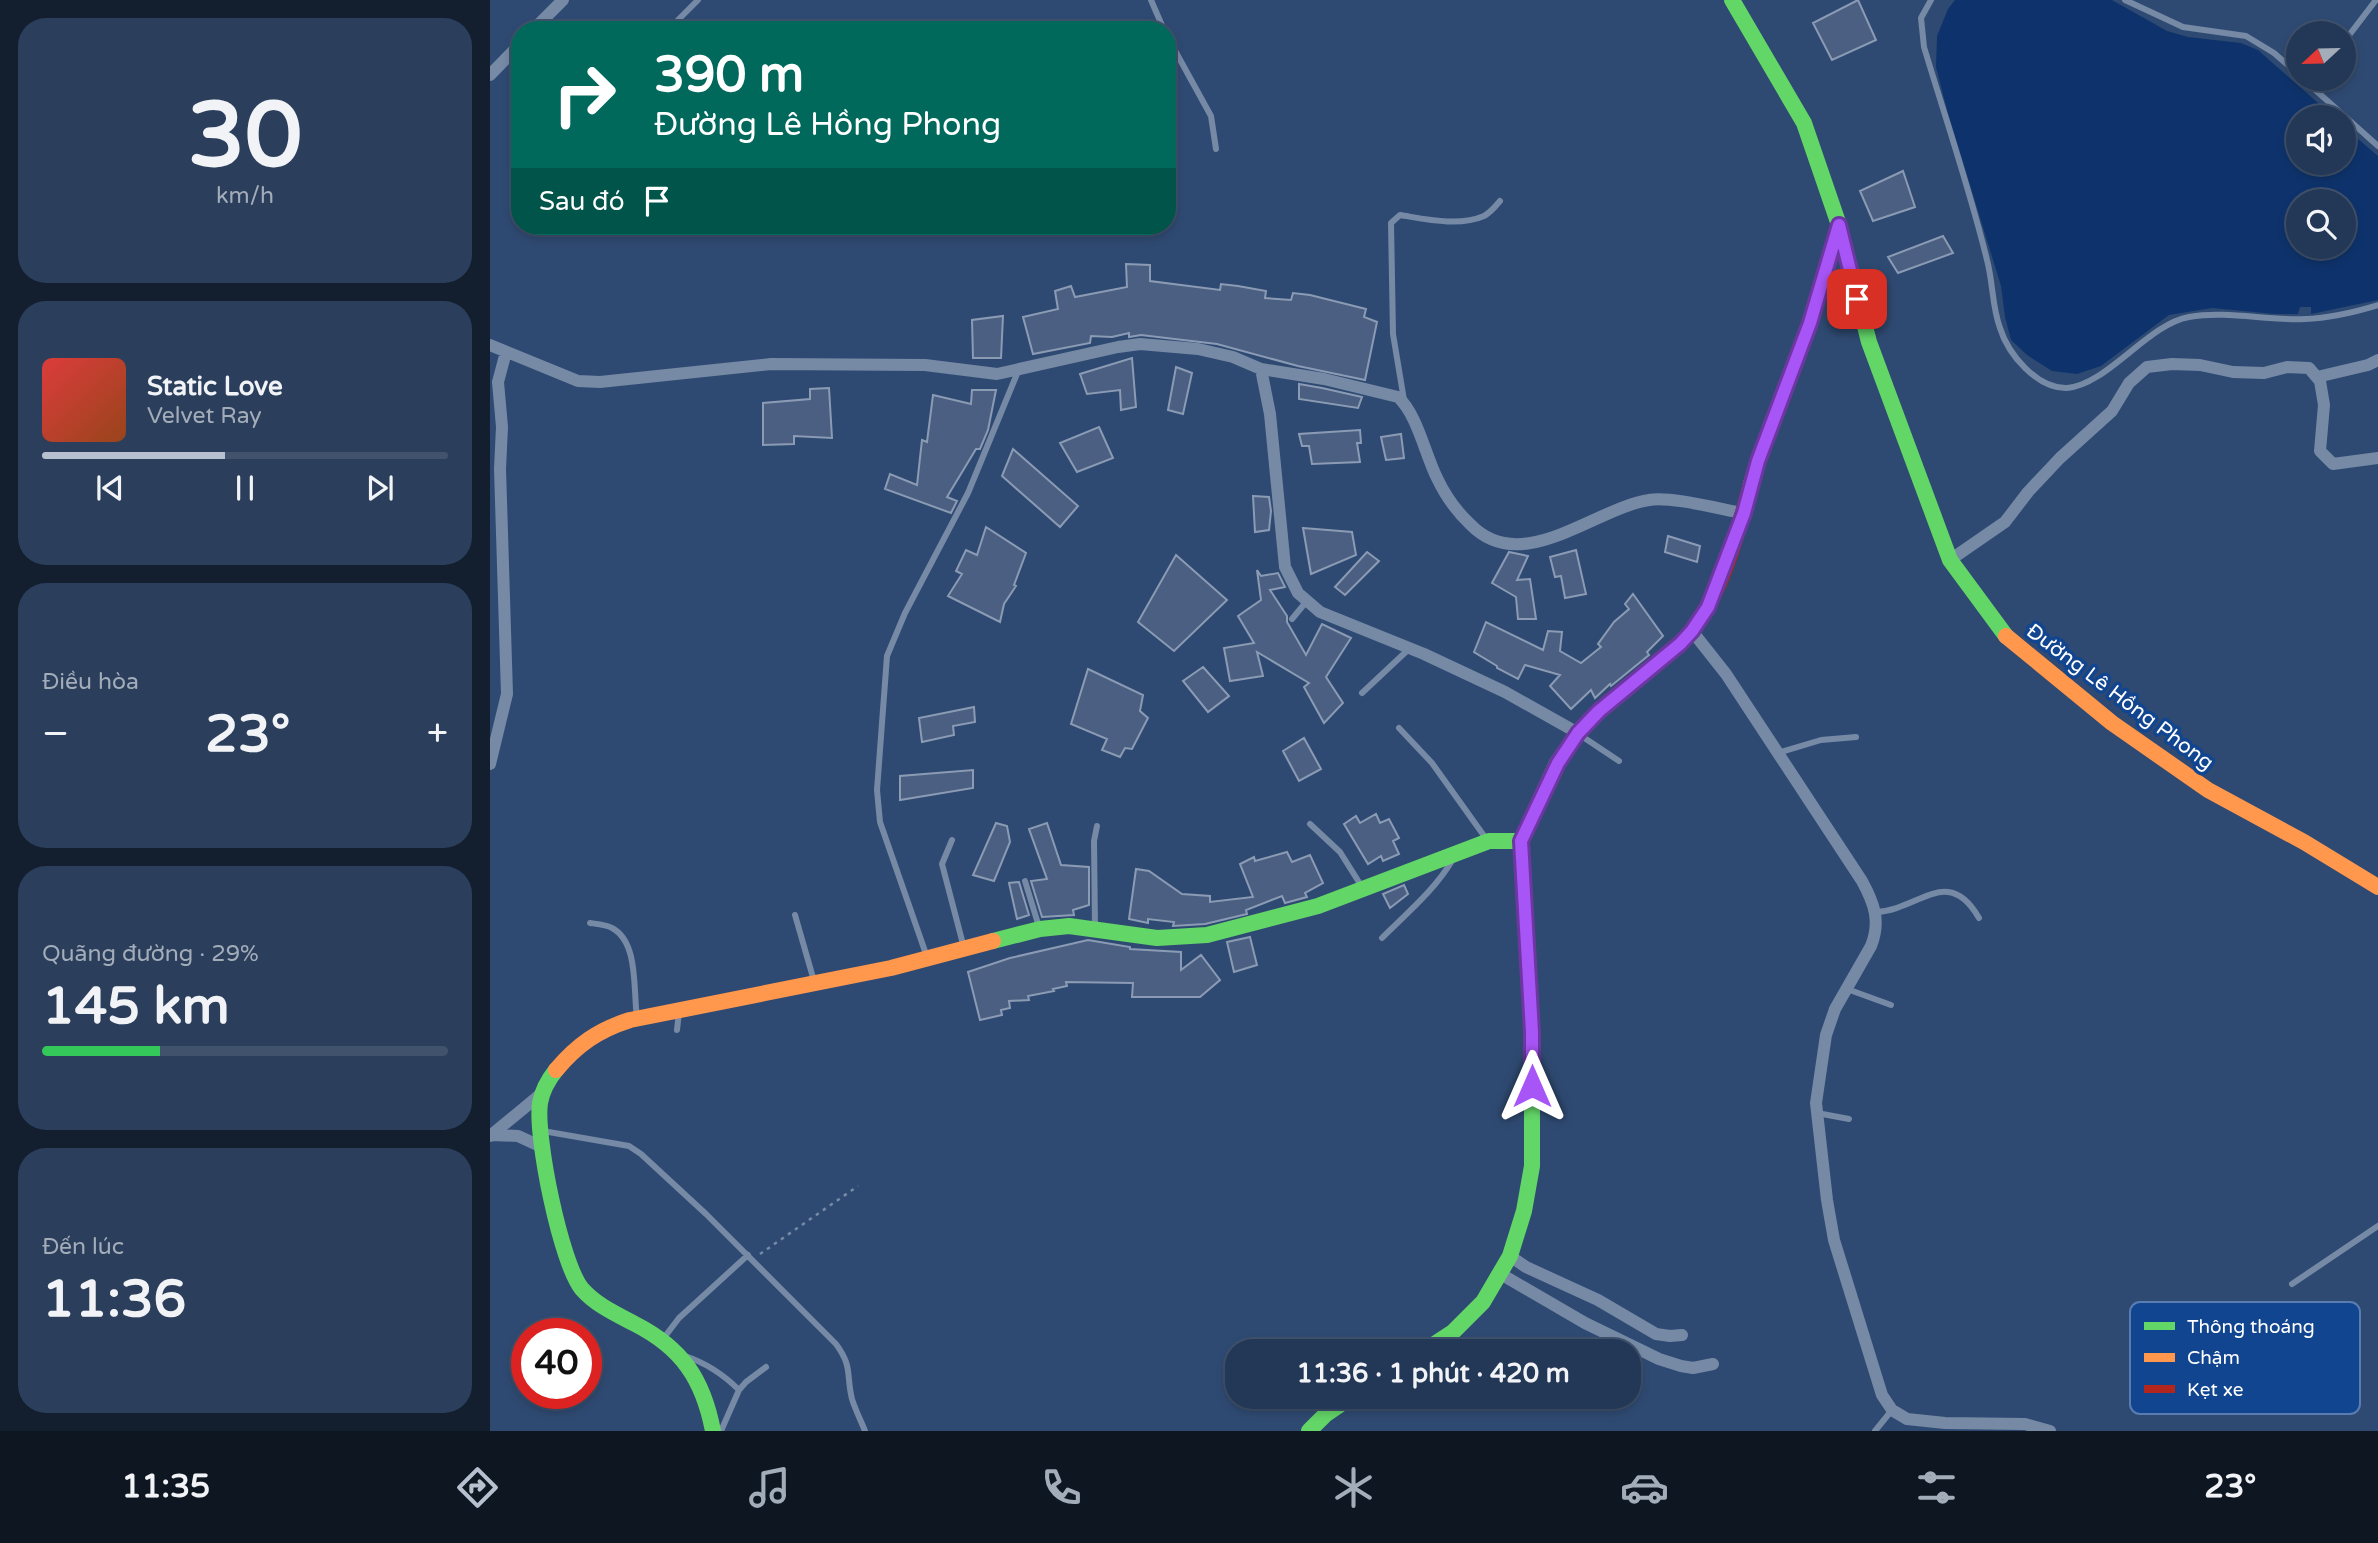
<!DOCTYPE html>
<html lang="vi">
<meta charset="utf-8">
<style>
:root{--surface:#233856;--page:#2b3f5c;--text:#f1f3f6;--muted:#a3acb9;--line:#40526c;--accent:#b6c0ce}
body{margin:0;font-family:"Varela Round",sans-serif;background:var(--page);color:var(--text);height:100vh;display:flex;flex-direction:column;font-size:26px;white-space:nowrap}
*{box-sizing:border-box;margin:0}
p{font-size:23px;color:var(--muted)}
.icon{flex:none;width:38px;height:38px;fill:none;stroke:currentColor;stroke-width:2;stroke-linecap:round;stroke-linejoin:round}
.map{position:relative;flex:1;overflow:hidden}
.side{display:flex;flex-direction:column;gap:18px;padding:18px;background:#131f2f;width:490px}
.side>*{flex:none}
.top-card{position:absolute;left:21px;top:21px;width:665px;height:214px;border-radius:28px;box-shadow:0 4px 10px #0003,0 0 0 2px var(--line);background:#00695c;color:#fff;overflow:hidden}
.needle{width:46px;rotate:248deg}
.tools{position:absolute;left:1796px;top:21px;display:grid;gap:14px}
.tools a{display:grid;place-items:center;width:70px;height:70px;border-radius:50%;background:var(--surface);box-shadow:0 4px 10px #0003,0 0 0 2px var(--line);font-size:35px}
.speed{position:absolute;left:21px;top:1318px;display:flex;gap:14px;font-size:35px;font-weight:700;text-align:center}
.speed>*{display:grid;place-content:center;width:91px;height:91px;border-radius:50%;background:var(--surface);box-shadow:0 4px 10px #0003,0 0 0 2px var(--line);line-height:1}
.speed .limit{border:10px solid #d22;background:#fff;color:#111}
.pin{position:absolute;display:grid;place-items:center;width:60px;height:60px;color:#fff;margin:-30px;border-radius:14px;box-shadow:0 4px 10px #0006}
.me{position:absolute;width:77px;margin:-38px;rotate:0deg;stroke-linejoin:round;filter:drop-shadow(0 0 5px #0008)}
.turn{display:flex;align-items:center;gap:24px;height:147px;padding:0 28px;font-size:32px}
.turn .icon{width:91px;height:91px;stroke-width:2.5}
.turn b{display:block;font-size:49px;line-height:60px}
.then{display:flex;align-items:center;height:66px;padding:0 28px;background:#0003;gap:14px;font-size:26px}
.big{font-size:52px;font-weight:700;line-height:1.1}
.side .card{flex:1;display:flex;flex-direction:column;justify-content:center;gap:10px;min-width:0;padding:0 24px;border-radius:28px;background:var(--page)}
.side .dial{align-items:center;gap:0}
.dial b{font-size:91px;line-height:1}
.song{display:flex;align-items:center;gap:21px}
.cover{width:84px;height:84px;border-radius:10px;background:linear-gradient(135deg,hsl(0 70% 55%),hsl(20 70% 35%))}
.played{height:7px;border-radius:4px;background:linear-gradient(90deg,var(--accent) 45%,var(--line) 45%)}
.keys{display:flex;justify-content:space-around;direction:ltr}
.heat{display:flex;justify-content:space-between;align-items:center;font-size:38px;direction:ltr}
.charge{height:10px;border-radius:5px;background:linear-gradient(90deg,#34c759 29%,var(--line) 0)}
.trip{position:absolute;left:735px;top:1339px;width:416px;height:70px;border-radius:28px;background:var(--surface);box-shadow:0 4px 10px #0003,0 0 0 2px var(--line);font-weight:700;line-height:70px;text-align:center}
.tab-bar{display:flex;height:112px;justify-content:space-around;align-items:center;background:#0e1622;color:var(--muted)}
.tab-bar .icon{width:49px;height:49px}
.tab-bar .active{color:var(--accent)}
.tab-bar b{font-size:32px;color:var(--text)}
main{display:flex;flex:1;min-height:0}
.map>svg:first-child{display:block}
.water{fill:#0e336c;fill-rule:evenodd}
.building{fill:#4a5f81;stroke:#8b9bb4;stroke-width:2}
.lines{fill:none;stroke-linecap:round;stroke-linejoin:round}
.path{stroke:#768aa6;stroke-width:2.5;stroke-dasharray:3.5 5;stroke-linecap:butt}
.lane{stroke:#768aa6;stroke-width:6}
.street{stroke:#768aa6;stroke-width:12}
.fast{stroke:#63d668;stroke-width:16}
.slow{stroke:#ff974d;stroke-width:16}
.jam{stroke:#b3261e;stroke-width:16}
.route-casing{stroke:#6d37a1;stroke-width:18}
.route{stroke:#a855f7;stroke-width:12}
.labels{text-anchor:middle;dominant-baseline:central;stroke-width:7;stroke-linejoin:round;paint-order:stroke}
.street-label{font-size:21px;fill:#fff;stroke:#12458f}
.key{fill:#12458f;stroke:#597db1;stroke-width:2}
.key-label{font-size:19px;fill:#fff}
</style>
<main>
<section class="side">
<div class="card dial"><b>30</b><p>km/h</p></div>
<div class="card">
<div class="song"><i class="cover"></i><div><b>Static Love</b><p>Velvet Ray</p></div></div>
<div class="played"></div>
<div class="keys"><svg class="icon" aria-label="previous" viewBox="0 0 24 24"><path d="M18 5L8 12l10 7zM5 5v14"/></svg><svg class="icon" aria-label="pause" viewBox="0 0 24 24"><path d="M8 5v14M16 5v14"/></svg><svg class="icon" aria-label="next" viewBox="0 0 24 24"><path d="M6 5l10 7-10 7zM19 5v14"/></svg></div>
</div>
<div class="card"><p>Điều hòa</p>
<div class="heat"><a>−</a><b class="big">23°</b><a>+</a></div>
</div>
<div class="card"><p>Quãng đường · 29%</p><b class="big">145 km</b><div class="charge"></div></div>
<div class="card"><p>Đến lúc</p><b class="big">11:36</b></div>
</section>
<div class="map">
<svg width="1888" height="1431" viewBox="0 0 1888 1431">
<rect width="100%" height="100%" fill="#2f4a72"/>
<path class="water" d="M 1465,0 L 1622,0 L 1677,31 L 1698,37 L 1751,43 L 1768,50 L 1844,117 L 1808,117 L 1808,163 L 1853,163 L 1853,126 L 1888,156 L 1888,300 L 1821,314 L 1821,307 L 1810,307 L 1808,314 L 1785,314 L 1722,308 L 1679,315 L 1611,366 L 1587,374 L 1562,371 L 1537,355 L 1521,340 L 1515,317 L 1511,286 L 1457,110 L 1446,67 L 1447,36 L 1458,9 ZM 1808,201 L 1853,201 L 1853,247 L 1808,247 Z"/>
<path class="building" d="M 1368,0 L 1386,40 L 1342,60 L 1323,23 Z
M 1413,171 L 1425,207 L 1383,221 L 1370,191 Z
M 1453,236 L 1463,253 L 1408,273 L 1398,257 Z
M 636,264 L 660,265 L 660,281 L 730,290 L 731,284 L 748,286 L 776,291 L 775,298 L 801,300 L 803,293 L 820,295 L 876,309 L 874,317 L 887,322 L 875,380 L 808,366 L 727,344 L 651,335 L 639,337 L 639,333 L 622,337 L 601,336 L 600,343 L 543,354 L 533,317 L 568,309 L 565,291 L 581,286 L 585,297 L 637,287 Z
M 513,316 L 511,358 L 483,358 L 482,320 Z
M 642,358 L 646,407 L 631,410 L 630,390 L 597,394 L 590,374 Z
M 686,367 L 702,373 L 693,414 L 678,410 Z
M 809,384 L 832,388 L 872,397 L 868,408 L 809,399 Z
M 339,388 L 342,438 L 304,436 L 304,444 L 273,445 L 273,403 L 320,399 L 320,389 Z
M 482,390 L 506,390 L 498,430 L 490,449 L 486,449 L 457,497 L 467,501 L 461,513 L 395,489 L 400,474 L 427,485 L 432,440 L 437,442 L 443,395 L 481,404 Z
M 609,427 L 623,458 L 587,472 L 570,443 Z
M 870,430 L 871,443 L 867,443 L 870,462 L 822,464 L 819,446 L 812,446 L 809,434 Z
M 911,434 L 914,458 L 896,460 L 891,437 Z
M 523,449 L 588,506 L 570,527 L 512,476 Z
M 763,496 L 779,497 L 781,511 L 779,530 L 765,532 Z
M 496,527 L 536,553 L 524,585 L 526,586 L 514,604 L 510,622 L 458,596 L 472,574 L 466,571 L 476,550 L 487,555 Z
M 813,528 L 862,532 L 866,555 L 821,574 Z
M 1178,536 L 1210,546 L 1207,562 L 1175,552 Z
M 1086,550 L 1096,594 L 1075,598 L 1071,576 L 1065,577 L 1060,557 Z
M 877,552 L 889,561 L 855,595 L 845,587 Z
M 1019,552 L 1038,556 L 1027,580 L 1040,579 L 1046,619 L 1028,619 L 1026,597 L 1002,583 Z
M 686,555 L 737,600 L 684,651 L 648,622 Z
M 767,570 L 771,576 L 788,573 L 795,587 L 780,590 L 797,616 L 797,622 L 816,655 L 832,624 L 861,638 L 836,677 L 853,703 L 834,723 L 814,687 L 819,683 L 767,652 L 773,676 L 740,681 L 734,648 L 764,643 L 748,616 L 771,600 Z
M 1143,594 L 1173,636 L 1157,652 L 1159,655 L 1121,686 L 1120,684 L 1105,698 L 1101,690 L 1081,709 L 1060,686 L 1070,675 L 1035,665 L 1028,679 L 1007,668 L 1007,666 L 984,652 L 996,622 L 1053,650 L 1058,631 L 1072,632 L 1070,651 L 1091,663 L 1111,647 L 1108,644 L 1124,622 L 1139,609 L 1135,604 Z
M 713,667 L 739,696 L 718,712 L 693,681 Z
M 598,669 L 653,695 L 650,711 L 658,718 L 642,749 L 635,748 L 630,757 L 612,750 L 617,739 L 581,724 Z
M 484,707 L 485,722 L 463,726 L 464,735 L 432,742 L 429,718 Z
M 814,738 L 831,769 L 809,781 L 793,751 Z
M 483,770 L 483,788 L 410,800 L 410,776 Z
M 886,814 L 890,823 L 899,819 L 909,838 L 903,841 L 909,854 L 893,861 L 891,856 L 878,864 L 854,824 L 866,816 L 870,823 Z
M 506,823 L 517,826 L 520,842 L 504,881 L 483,875 Z
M 557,823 L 571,865 L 599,867 L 599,905 L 583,910 L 584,915 L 552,917 L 541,881 L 557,879 L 539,829 Z
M 797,852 L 802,862 L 820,855 L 833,883 L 815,893 L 817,897 L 795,903 L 792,896 L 756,910 L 757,914 L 715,924 L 683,926 L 684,922 L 658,919 L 658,923 L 639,919 L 646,869 L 659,871 L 692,894 L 720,896 L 720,902 L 763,897 L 750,864 L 764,857 L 765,861 Z
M 529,882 L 539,915 L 527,919 L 519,883 Z
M 914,885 L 918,894 L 900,908 L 893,894 Z
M 760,937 L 767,965 L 744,972 L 737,942 Z
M 598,940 L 640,947 L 640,949 L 691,952 L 691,970 L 711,955 L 730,980 L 710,997 L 642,997 L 643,983 L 576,982 L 577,986 L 563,989 L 564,991 L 538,996 L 539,1000 L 519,1001 L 520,1008 L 511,1010 L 512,1015 L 490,1020 L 478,972 L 520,958 Z"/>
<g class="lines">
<path class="path" d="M 270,1254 L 368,1186"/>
<path class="lane" d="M 661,0 L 674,30
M 1441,0 L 1431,18 L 1434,47 C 1455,117 1480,190 1497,260 C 1503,282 1502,307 1510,328 C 1518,354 1547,389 1577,388 C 1617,385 1658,324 1699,317 C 1737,310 1777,321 1815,319 C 1840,318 1865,312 1888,305
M 1635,0 L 1693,27 L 1756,36 L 1784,53 L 1808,74
M 182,26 L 208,0
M 1860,34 L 1886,0
M 677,36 L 721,116 L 726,149
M 1813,79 L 1888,146
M 914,400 L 903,334 L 901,223 L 910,215 C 935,219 969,227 994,216 C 1000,213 1005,207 1010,201
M 802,619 L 816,602
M 872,693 L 920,648
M 909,728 L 942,763 L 997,840
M 1090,735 L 1129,761
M 1288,753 L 1331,740 L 1366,737
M 820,824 L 850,852 L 872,887
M 462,840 L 452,864 L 474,948
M 535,881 L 549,927
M 1386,912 C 1429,910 1458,864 1489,918
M 305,915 L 324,981
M 100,923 C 107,924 117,925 122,928 C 149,942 143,991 147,1017
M 605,928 L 604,841 L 607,826
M 892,938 C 917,913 945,890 963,859
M 437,957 L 390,822 L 387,790 L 397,656 L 415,613 L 478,493 L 529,369
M 1357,989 L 1401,1005
M 187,1030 L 189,1012
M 1327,1113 L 1359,1119
M 53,1131 L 139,1146 L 151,1154 L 216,1214 L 346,1344 C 363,1367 356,1375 362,1399 C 365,1409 371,1421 375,1431
M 1802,1284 L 1888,1226
M 173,1339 L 189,1318 L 258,1255
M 195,1356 C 216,1363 234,1375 249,1390
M 231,1431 L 249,1390 L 256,1382 L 276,1367
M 1385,1431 L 1402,1410"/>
<path class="street" d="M 43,30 L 73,0
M 0,75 L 30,44
M 0,345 L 88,381 L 110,382 L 281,364 L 435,365 L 507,374 L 628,347 L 650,344 L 708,349 L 743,357 L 771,369 L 834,379 L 908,397 C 927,414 935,454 947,478 C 955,495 967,512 981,525 C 1032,577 1105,508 1159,500 C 1180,496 1230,509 1253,513
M 771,369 L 780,414 L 795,567 L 808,593 L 830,612 L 934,654 L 1015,692 L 1088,733
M 1827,377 L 1878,365 L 1888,360
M 1460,560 L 1515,522 L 1538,492 L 1570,458 L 1622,411 L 1639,383 L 1657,367 L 1682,364 L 1710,365 L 1743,372 L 1774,373 L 1797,367 L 1819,368 L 1830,381 L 1834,405 L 1830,451 L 1843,464 L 1888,458
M 1202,631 L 1236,674 L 1372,881 C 1384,903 1391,921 1381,946 L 1345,1009 L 1336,1035 L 1326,1103 L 1337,1200 L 1344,1240 L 1392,1395 L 1402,1410 L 1417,1419 L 1455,1423 L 1535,1424 L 1560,1431
M 0,764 L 17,694 L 10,469 L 12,427 L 8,382 L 16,352
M 2,1135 L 28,1136 L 52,1147
M 0,1136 L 51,1094
M 1020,1256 L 1036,1267 L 1108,1300 L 1166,1334 L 1180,1336 L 1192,1335
M 1009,1273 L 1095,1323 L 1169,1359 L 1191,1366 L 1203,1368 L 1223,1364"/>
<path class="fast" d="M 1242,0 L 1314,123 L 1349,225 L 1379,342 L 1460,560 L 1516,636
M 503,941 L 550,929 L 579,926 L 667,938 L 717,935 L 828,906 L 999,841 L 1031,841
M 66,1070 C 58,1080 52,1091 50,1103 C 45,1136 71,1264 92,1289 C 106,1305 126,1314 145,1324 C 192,1348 213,1379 223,1431
M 934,1351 L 963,1332 L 993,1302 L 1020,1256 L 1034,1211 L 1042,1166 L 1042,1033 L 1031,841 L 1067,763 L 1088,733 L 1109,711 L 1167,663
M 819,1431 L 835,1415 L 863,1396"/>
<path class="slow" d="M 1260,487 L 1268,461 L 1320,323 L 1349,225
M 1516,636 L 1622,723 L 1718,790 L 1814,842 L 1888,887
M 66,1070 C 87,1045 108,1030 140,1020 L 401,968 L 503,941"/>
<path class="jam" d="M 1167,663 C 1180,652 1193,642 1203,629 C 1233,589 1247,535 1260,487"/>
</g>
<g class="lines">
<g class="route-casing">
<path id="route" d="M 1042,1086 L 1042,1032 L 1031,841 L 1068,763 L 1088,733 L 1109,711 L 1190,644 L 1202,631 L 1218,607 L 1254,513 L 1268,461 L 1320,323 L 1349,225 L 1367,299"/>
</g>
<use href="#route" class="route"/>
</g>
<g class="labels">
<g class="street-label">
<text transform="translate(1630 697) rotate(37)">Đường Lê Hồng Phong</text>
</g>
</g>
<rect x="1640" y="1302" width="230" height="112" rx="10" class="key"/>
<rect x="1654" y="1322" width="31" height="8" fill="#63d668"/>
<rect x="1654" y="1353" width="31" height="9" fill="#ff974d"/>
<rect x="1654" y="1385" width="31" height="8" fill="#b3261e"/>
<g class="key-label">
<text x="1697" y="1333">Thông thoáng</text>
<text x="1697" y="1364">Chậm</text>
<text x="1697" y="1396">Kẹt xe</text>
</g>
</svg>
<div class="tools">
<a><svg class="needle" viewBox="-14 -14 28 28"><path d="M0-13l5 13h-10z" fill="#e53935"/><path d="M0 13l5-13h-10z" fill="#a3acb9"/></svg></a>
<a><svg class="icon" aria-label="sound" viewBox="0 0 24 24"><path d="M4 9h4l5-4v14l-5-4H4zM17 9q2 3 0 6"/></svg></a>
<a><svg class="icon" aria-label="search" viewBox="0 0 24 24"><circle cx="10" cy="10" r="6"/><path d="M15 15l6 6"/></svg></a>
</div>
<div class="speed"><div class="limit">40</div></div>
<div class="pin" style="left:1367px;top:299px;background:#d93025"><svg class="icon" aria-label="arrive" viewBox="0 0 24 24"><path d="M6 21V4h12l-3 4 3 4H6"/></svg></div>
<svg class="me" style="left:1042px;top:1086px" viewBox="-20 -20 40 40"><path d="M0-17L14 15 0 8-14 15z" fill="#a855f7" stroke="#fff" stroke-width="4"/></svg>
<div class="trip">11:36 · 1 phút · 420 m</div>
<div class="top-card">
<div class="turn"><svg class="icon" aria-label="right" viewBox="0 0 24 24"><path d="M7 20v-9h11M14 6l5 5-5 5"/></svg><div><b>390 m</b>Đường Lê Hồng Phong</div></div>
<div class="then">Sau đó<svg class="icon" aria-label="arrive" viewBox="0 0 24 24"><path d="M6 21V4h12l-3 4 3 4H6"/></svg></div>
</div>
</div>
</main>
<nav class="tab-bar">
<b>11:35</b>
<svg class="icon active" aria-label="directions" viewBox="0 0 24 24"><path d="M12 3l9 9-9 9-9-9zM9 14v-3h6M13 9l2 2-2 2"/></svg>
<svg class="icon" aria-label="music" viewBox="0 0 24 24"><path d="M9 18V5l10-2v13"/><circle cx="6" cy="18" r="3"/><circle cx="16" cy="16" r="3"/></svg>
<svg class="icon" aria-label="phone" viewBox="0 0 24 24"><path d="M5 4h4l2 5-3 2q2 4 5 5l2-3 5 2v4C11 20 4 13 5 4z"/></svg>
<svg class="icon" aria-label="climate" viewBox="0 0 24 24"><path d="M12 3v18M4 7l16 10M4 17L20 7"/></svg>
<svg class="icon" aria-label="car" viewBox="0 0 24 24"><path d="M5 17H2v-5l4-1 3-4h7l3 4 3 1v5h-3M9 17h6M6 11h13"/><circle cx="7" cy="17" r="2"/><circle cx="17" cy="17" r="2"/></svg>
<svg class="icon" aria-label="filters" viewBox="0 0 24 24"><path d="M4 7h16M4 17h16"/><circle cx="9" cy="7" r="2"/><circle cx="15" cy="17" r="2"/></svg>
<b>23°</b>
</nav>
